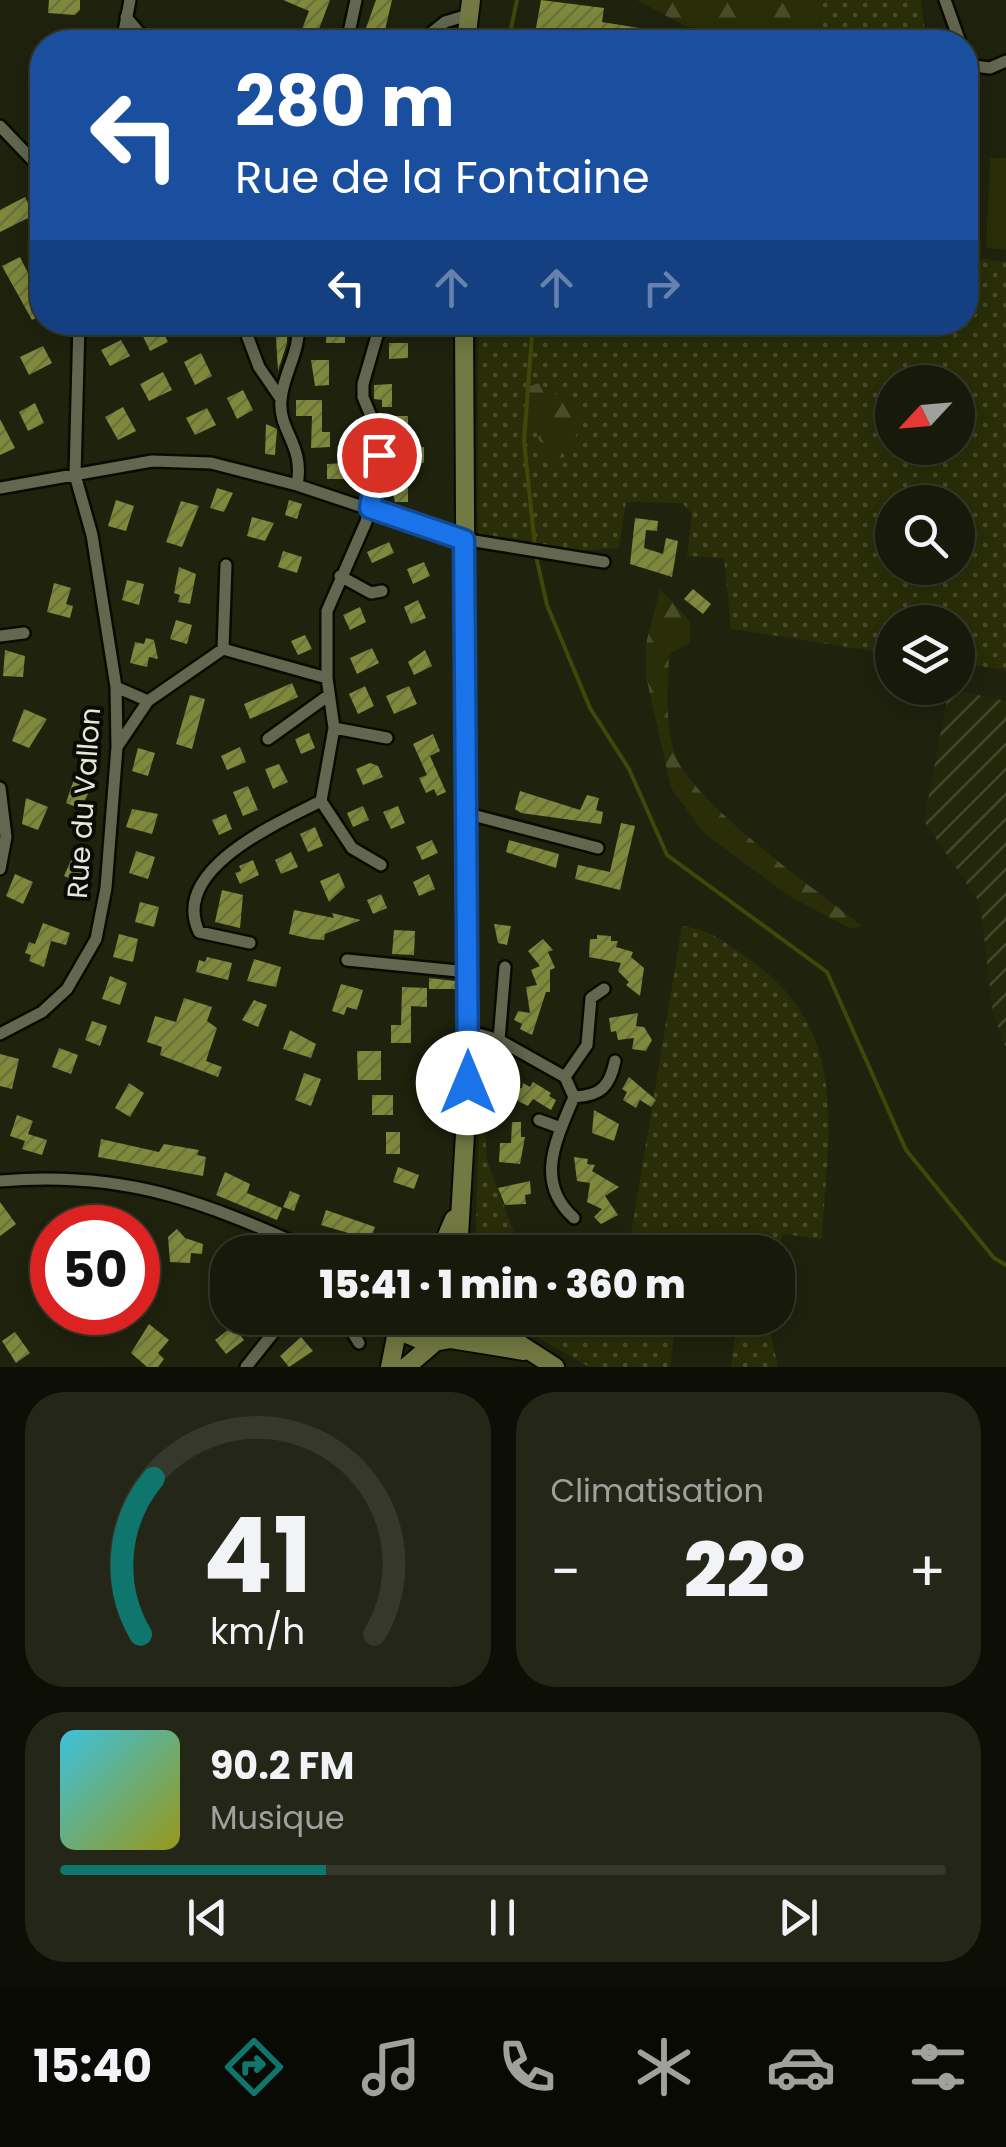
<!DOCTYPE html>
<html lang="fr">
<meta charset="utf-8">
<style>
:root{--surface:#171a0a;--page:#242718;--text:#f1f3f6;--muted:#9ea19c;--line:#36382b;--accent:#0f766e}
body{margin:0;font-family:Poppins,sans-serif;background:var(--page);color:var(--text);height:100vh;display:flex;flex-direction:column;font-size:38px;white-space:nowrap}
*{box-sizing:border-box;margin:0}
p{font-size:32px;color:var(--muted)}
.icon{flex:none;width:55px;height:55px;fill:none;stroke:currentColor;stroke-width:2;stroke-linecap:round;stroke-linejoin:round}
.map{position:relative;height:1367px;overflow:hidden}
.drawer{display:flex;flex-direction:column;gap:25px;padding:25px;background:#0d0e06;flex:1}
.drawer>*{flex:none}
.hud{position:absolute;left:30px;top:30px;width:948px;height:305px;border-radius:40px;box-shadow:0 5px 25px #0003,0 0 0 2px var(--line);background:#1a4fa0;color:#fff;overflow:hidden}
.needle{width:65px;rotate:244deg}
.controls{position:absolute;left:875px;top:365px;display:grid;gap:20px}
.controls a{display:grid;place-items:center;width:100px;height:100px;border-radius:50%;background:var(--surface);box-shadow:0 5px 25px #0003,0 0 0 2px var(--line);font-size:50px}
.speed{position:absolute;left:30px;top:1205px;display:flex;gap:20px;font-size:50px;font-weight:700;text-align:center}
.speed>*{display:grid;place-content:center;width:130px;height:130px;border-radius:50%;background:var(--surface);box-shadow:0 5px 25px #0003,0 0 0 2px var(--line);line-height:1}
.speed .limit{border:15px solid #d22;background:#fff;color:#111}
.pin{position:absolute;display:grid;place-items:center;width:85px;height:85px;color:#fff;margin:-42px;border:5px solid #fff;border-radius:50%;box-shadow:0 2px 10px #0007}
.me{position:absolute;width:110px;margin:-55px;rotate:0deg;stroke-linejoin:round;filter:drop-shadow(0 0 8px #0008)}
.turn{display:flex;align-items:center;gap:35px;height:210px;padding:0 40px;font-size:45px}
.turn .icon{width:130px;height:130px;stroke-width:2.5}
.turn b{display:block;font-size:70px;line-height:85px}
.lanes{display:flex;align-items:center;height:95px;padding:0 40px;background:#0003;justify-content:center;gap:50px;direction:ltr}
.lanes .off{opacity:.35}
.big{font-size:75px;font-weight:800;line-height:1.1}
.drawer .tile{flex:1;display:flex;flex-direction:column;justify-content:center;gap:15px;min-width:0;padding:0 35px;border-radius:40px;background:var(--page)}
.drawer .dial{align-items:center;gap:0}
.dial svg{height:260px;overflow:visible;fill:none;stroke:var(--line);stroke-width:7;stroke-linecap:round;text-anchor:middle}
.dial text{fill:var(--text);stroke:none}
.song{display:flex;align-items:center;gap:30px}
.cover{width:120px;height:120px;border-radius:15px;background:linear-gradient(135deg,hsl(190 70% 55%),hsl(60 70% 35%))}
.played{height:10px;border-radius:5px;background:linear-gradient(90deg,var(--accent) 30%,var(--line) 30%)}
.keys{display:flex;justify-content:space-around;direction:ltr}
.heat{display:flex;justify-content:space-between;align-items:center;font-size:55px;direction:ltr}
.drawer .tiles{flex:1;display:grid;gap:25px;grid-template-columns:1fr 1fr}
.tile:last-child{grid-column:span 2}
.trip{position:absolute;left:210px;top:1235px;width:585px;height:100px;border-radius:40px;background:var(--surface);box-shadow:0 5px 25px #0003,0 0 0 2px var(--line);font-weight:800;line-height:100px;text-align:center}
.tabs{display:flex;height:160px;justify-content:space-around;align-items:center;background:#090a04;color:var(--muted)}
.tabs .icon{width:70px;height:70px}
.tabs .active{color:var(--accent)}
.tabs b{font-size:45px;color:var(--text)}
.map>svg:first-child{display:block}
.industrial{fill:url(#industrial-furrows)}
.grass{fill:url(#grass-dots);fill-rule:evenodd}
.forest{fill:url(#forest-firs)}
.garden{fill:#292e08}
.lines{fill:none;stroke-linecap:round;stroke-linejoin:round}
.stream{stroke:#404708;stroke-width:4}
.building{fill:url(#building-hatch)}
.street-casing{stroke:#090b00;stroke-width:16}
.secondary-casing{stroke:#090b00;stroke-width:22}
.street{stroke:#63674f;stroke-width:11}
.secondary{stroke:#727942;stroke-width:18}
.route-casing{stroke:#114b97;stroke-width:25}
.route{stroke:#1a73e8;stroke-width:18}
.labels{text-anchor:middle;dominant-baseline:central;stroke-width:8;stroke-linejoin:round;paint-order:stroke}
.street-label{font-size:28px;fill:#e5e7da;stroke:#090b04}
</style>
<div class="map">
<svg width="1006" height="1367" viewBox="0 0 1006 1367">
<defs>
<pattern id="industrial-furrows" width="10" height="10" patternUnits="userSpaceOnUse" patternTransform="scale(2.5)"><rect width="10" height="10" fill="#24280b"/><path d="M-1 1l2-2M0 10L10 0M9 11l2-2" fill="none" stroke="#44472e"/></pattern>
<pattern id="grass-dots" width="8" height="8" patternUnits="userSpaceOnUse" patternTransform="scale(2.5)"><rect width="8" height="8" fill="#292e08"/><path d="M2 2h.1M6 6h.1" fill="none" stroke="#484c2b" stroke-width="1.8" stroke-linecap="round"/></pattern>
<pattern id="forest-firs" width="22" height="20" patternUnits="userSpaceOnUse" patternTransform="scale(2.5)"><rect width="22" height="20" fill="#292e08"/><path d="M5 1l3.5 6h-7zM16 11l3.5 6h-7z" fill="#484c2b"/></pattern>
<pattern id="building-hatch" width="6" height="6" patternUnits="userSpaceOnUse" patternTransform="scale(2.5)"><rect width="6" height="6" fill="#7e893c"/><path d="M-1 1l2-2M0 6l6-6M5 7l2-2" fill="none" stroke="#6a713e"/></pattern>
</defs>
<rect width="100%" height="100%" fill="#1f220d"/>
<path class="industrial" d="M 959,691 L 1006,701 L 1006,1048 L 993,1013 L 980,903 L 924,821 L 947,700 Z"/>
<path class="grass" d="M 822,0 L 921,0 L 926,42 L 819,42 Z
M 965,256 L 1006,262 L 1006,670 L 958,663 L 958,622 L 892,622 L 892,654 L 731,629 L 724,558 L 687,556 L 692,514 L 682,503 L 626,502 L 619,548 L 570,552 L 478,535 L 478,323 L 965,322 ZM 892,382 L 958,382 L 958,448 L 892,448 ZM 892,502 L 958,502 L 958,568 L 892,568 Z
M 682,926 C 710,929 726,943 749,959 C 851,1030 828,1130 822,1239 L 782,1234 L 778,1274 L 778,1252 L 628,1252 Z
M 481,1070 L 487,1160 L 521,1252 L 475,1252 Z
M 504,1318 L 555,1318 L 560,1324 L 567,1318 L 677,1318 L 670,1367 L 589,1367 Z
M 737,1318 L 773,1318 L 771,1335 L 778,1367 L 731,1367 Z"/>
<path class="forest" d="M 637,0 L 822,0 L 819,42 L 786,42 L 685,26 Z
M 539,383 L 565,400 L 574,398 C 586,420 577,437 564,457 L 552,460 L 538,438 L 542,429 L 522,402 L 522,389 Z
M 660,589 L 690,621 L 690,643 L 669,654 C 668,687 664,722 675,754 C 691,802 818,891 862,926 L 850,928 L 792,898 L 705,834 L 671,788 L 646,676 L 646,644 Z"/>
<path class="garden" d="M 990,158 L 1006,158 L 1006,250 L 986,248 Z"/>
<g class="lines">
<path class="stream" d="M 508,42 L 517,0
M 533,322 L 524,441 L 535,547
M 536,556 L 547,605 L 590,708 L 629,769 L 667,855 L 827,972 L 906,1150 L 994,1258 L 1006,1265"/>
</g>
<path class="building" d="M 49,0 L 80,0 L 80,10 L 75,15 L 48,13 Z
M 283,0 L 330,0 L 314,42 L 297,42 L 309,11 Z
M 376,0 L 392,0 L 384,34 L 380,33 L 378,42 L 361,42 Z
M 541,0 L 604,8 L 602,22 L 694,37 L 693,42 L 624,42 L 536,28 Z
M 25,197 L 34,215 L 0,232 L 0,210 Z
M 20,257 L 39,295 L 42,294 L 42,315 L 32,320 L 2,266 Z
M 150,322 L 158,322 L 168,342 L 150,351 L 139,328 Z
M 275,322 L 287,322 L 287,343 L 278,371 Z
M 405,322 L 423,322 L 424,334 L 405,334 Z
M 345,327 L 345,343 L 326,343 L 327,328 Z
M 121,340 L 130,356 L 110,366 L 101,350 Z
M 389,343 L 408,343 L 408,358 L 389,359 Z
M 43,346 L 52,363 L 29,375 L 20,357 Z
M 201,353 L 212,376 L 195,385 L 184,362 Z
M 311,360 L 329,360 L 329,385 L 315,386 Z
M 163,372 L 172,390 L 149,401 L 140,384 Z
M 392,384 L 392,407 L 382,407 L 382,400 L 374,399 L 374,385 Z
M 243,390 L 253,410 L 237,419 L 227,398 Z
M 296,400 L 322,400 L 322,432 L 330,432 L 330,447 L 311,448 L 312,416 L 296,416 Z
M 35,403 L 44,423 L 28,431 L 19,412 Z
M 123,407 L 136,431 L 118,440 L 105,417 Z
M 207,408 L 216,425 L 195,435 L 186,418 Z
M 390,416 L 408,416 L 408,438 L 389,438 Z
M 0,419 L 15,448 L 0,455 Z
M 266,424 L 277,429 L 275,455 L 265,454 Z
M 405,447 L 424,447 L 424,463 L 405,462 Z
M 346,463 L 345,479 L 327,479 L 327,464 Z
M 408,478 L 408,502 L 395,502 L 390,479 Z
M 217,488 L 233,493 L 224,512 L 210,508 Z
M 116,500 L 134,506 L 126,531 L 108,526 Z
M 289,500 L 302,504 L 297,519 L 285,515 Z
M 181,501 L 199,506 L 182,547 L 166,542 Z
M 252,517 L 274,523 L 265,541 L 247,536 Z
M 635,518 L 658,521 L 657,531 L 646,530 L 644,548 L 663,554 L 666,538 L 678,541 L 672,577 L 630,564 Z
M 389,542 L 394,553 L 372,563 L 367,552 Z
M 283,551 L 302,557 L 297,573 L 278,567 Z
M 424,562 L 430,576 L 413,584 L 407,569 Z
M 179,567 L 196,574 L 190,604 L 178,602 L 180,595 L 174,593 Z
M 127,580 L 144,584 L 139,605 L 122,600 Z
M 54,583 L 71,588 L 66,604 L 73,606 L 70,618 L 47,612 Z
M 693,589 L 711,604 L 703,614 L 684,599 Z
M 418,600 L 426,618 L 411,624 L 404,607 Z
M 360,607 L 366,622 L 350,630 L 343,615 Z
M 176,620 L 192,625 L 187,644 L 170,639 Z
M 305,635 L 312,649 L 298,655 L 291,641 Z
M 146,638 L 154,640 L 158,659 L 149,657 L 147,667 L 130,663 L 135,642 L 144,644 Z
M 372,648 L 379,663 L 357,674 L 350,658 Z
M 5,650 L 25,656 L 23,677 L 3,676 Z
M 425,650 L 432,666 L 414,675 L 408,662 Z
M 292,683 L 298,697 L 250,719 L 244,704 Z
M 365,686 L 374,706 L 358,714 L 349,694 Z
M 409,686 L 417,704 L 394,714 L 386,696 Z
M 190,695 L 205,699 L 192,749 L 176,744 Z
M 24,709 L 47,719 L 29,748 L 12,741 Z
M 309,733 L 315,748 L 301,754 L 295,739 Z
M 433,734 L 440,751 L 430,756 L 446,792 L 437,796 L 434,789 L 426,793 L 419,778 L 427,775 L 413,744 Z
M 240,747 L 246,762 L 227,770 L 221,756 Z
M 138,748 L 155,753 L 148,776 L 132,771 Z
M 370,763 L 378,766 L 383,777 L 363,785 L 356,769 Z
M 279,764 L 288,782 L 273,789 L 265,769 Z
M 74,779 L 92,785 L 81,809 L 66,803 Z
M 248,786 L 258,810 L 243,816 L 233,792 Z
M 520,791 L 580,810 L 587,795 L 599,798 L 596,810 L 603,812 L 601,824 L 521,813 L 515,809 Z
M 26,798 L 48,807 L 38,830 L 22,824 Z
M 363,806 L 369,820 L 353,827 L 347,813 Z
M 398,806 L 405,823 L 391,829 L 383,812 Z
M 132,809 L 158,814 L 152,834 L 126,827 Z
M 226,814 L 232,829 L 219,835 L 212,820 Z
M 621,823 L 635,826 L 620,890 L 575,879 L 578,865 L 610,872 Z
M 315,827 L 323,846 L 308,852 L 300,834 Z
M 432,840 L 438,853 L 422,860 L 416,847 Z
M 509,840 L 559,854 L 556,868 L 506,852 Z
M 136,851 L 155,857 L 148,879 L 129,873 Z
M 291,852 L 298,867 L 281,874 L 275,860 Z
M 72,858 L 86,863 L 78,882 L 64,876 Z
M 253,860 L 259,875 L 240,884 L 235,873 L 241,871 L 239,866 Z
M 339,873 L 345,887 L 329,902 L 320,881 Z
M 15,874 L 33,882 L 23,904 L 6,896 Z
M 429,874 L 435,889 L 419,896 L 413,882 Z
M 222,890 L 243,895 L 240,928 L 215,922 Z
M 381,894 L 387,908 L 373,914 L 367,900 Z
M 140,902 L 159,907 L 154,927 L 135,922 Z
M 294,910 L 334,918 L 332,913 L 361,920 L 325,934 L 324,940 L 311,939 L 289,934 Z
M 43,923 L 70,933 L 66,945 L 51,941 L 44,967 L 29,961 L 31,955 L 25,953 L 29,942 L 35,944 Z
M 494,924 L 511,926 L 507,945 L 498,943 Z
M 394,930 L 415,931 L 414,955 L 392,954 Z
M 119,934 L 138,939 L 133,962 L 113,957 Z
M 597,935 L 611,936 L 611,941 L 618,941 L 616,947 L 633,952 L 631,957 L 644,968 L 640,996 L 626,985 L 629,982 L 618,971 L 621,963 L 589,957 L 590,939 L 597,939 Z
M 543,939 L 553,950 L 548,952 L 555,968 L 550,970 L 550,992 L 546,992 L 532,1035 L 520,1029 L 522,1024 L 514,1020 L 518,1011 L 530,1013 L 526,987 L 537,985 L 531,970 L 540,966 L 528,951 Z
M 207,957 L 232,963 L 228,980 L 196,972 L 199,960 L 205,962 Z
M 254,959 L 281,967 L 276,987 L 247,981 Z
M 110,976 L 127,983 L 120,1005 L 102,999 Z
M 429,978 L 455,981 L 455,989 L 429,989 Z
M 341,984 L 363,990 L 357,1010 L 347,1007 L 344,1015 L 332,1011 Z
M 402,987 L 427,988 L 427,1007 L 411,1006 L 411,1043 L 391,1043 L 391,1025 L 401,1025 Z
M 184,998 L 212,1007 L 207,1021 L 217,1028 L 206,1061 L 222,1067 L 218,1077 L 160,1055 L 162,1047 L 147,1042 L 155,1016 L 176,1022 Z
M 254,1000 L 267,1005 L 258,1027 L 242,1020 Z
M 638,1013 L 636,1026 L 644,1027 L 652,1040 L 646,1051 L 632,1049 L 634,1038 L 618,1040 L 616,1031 L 611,1032 L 609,1018 Z
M 92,1021 L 107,1026 L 100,1046 L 85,1040 Z
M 290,1030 L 316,1044 L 311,1058 L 283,1049 Z
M 59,1048 L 78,1055 L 71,1074 L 52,1067 Z
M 357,1051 L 381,1051 L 381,1080 L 358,1080 Z
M 0,1054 L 19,1059 L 12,1089 L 0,1086 Z
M 423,1059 L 439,1059 L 439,1077 L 423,1076 Z
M 304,1073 L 321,1079 L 311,1106 L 295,1100 Z
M 629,1077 L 656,1100 L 651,1107 L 640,1100 L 636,1108 L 623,1100 L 627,1092 L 622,1089 Z
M 533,1082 L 551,1093 L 549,1096 L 556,1100 L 551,1110 L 533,1099 L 528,1106 L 514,1099 L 512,1109 L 503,1107 L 501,1089 L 522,1088 L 523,1083 L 530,1087 Z
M 129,1083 L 144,1093 L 130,1117 L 115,1108 Z
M 372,1095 L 393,1095 L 393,1115 L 372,1115 Z
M 594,1110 L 619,1124 L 614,1141 L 592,1133 Z
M 17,1115 L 33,1121 L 28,1134 L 47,1140 L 42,1155 L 22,1149 L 25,1141 L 10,1136 Z
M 512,1122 L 521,1122 L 521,1137 L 525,1137 L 520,1164 L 499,1162 L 500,1143 L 511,1143 Z
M 386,1132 L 400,1132 L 400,1154 L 386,1154 Z
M 101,1139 L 159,1152 L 164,1144 L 199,1150 L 197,1155 L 206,1157 L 203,1176 L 98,1157 Z
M 574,1157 L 588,1159 L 587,1164 L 595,1165 L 592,1171 L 619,1187 L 605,1196 L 618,1215 L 601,1224 L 594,1217 L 602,1209 L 587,1202 L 590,1183 L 577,1181 Z
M 398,1167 L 419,1175 L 414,1189 L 393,1182 Z
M 225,1172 L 250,1184 L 247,1193 L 282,1208 L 277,1220 L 216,1195 Z
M 530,1181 L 531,1194 L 525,1195 L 526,1204 L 505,1205 L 498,1188 Z
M 290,1191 L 300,1195 L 294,1211 L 283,1207 Z
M 0,1202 L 16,1224 L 0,1236 Z
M 326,1210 L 375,1227 L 368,1247 L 353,1242 L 355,1235 L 321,1225 Z
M 177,1229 L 185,1238 L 203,1244 L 202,1254 L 191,1253 L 190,1263 L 170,1262 L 168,1237 Z
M 581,1234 L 589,1240 L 593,1235 L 603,1245 L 596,1252 L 565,1252 Z
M 149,1324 L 169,1340 L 158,1353 L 164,1359 L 158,1367 L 147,1367 L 131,1353 Z
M 233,1326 L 244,1340 L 226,1354 L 215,1340 Z
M 15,1332 L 30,1353 L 16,1363 L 2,1341 Z
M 301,1337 L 313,1351 L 289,1367 L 280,1356 Z"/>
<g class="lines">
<g class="street-casing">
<path id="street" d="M 945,0 L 960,42
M 126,17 L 147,42
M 466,36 L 505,42
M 122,42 L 130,0
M 347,42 L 356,0
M 420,42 L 445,22 L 468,15
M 965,54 L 974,66 L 990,68 L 1006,61
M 0,126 L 41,169
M 242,322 L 259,367 L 281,399
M 297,485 C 305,445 278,431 281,400 C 283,373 301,352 298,322
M 0,488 L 152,461 L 211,463 L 297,485 L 456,538 L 604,562
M 340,576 L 371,593 L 382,591
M 0,636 L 24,633
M 223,649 L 327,678
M 116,687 L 148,701
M 334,728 L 387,738
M 268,739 L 329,695
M 117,747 L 148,701 L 223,649 L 226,565
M 0,788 L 6,837 L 0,869
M 465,813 L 598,848
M 381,865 L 352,848 L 321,801 L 334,728 L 327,678 L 327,611 L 366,522 L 376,483 L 378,433 L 363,397 L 363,384 L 381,322
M 250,943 L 199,932 C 169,869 280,822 321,801
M 347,960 L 468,972
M 505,967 L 499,1040 L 565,1077
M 468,1031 L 499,1040
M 0,1034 L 42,1012 L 67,989 L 96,939 L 106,888 L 117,747 L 116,687 L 92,535 L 75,475 L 79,322
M 574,1097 C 601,1096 610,1086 615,1061
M 539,1120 L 561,1128
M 0,1181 C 126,1170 204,1202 316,1252
M 574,1218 C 534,1182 556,1140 574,1097 L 565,1077 L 587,1045 L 591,998 L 604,989
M 336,1318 L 348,1325 L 359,1343
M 246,1367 L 285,1318"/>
</g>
<g class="secondary-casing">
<path id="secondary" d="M 466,42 L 471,0
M 440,1252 L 454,1219
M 458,1252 L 468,1083 L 464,322
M 398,1318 L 409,1335 L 428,1343 L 451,1339 L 524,1351
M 479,1318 L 555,1367
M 390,1367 L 399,1322
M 406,1367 L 434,1343"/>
</g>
<use href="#street" class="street"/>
<use href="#secondary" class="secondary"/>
</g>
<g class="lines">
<g class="route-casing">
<path id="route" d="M 379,455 L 370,508 L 464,540 L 468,1083"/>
</g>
<use href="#route" class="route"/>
</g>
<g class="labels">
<g class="street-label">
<text transform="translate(84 803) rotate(-86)">Rue du Vallon</text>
</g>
</g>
</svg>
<div class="controls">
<a><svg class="needle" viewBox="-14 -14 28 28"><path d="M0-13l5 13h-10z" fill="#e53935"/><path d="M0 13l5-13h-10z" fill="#9ea19c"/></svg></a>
<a><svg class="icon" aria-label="search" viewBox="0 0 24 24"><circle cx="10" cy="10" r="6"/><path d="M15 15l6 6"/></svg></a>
<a><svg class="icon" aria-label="layers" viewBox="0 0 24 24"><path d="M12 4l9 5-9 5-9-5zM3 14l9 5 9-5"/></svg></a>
</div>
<div class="speed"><div class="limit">50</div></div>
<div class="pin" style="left:379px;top:455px;background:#d93025"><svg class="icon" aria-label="arrive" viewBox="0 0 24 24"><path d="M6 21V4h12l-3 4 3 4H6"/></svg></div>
<svg class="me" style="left:468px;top:1083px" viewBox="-20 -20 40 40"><circle r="19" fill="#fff"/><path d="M0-13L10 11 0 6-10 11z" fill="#1a73e8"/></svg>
<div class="trip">15:41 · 1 min · 360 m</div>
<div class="hud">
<div class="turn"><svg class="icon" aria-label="left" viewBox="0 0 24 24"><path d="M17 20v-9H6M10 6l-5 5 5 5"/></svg><div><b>280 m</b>Rue de la Fontaine</div></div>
<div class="lanes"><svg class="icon" aria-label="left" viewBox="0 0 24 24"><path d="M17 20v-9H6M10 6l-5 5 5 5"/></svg><svg class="icon off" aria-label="ahead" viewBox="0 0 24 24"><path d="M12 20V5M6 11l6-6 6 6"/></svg><svg class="icon off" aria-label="ahead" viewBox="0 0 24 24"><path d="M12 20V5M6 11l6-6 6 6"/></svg><svg class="icon off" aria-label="right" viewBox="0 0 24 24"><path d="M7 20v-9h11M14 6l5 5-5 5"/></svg></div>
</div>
</div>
<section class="drawer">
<div class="tiles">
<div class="tile dial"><svg viewBox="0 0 100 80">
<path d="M14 69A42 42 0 1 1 86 69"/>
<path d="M14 69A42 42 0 0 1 18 21" stroke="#0f766e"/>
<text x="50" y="56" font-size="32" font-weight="700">41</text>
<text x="50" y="72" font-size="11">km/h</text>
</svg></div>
<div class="tile"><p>Climatisation</p>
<div class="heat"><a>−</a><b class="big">22°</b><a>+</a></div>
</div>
<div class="tile">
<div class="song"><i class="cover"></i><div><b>90.2 FM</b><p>Musique</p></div></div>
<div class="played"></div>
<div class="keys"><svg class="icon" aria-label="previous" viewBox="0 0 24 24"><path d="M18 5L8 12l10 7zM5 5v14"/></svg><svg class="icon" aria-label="pause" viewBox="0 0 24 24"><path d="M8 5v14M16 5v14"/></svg><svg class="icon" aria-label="next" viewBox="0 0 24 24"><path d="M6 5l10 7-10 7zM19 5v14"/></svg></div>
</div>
</div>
</section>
<nav class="tabs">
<b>15:40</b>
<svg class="icon active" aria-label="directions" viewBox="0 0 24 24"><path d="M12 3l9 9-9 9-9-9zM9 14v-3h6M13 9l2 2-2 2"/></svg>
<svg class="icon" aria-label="music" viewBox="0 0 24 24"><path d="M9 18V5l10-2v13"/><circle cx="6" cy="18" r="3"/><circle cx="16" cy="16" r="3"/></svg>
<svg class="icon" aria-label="phone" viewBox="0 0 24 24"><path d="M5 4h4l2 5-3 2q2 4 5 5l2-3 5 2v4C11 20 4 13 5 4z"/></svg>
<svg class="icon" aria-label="climate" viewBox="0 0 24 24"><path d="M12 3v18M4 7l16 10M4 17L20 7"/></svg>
<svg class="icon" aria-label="car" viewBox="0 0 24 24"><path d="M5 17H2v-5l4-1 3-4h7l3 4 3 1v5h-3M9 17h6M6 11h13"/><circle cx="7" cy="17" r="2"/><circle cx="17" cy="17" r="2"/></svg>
<svg class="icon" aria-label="filters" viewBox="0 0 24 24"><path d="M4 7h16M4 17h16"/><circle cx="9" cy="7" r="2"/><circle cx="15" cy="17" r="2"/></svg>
</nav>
